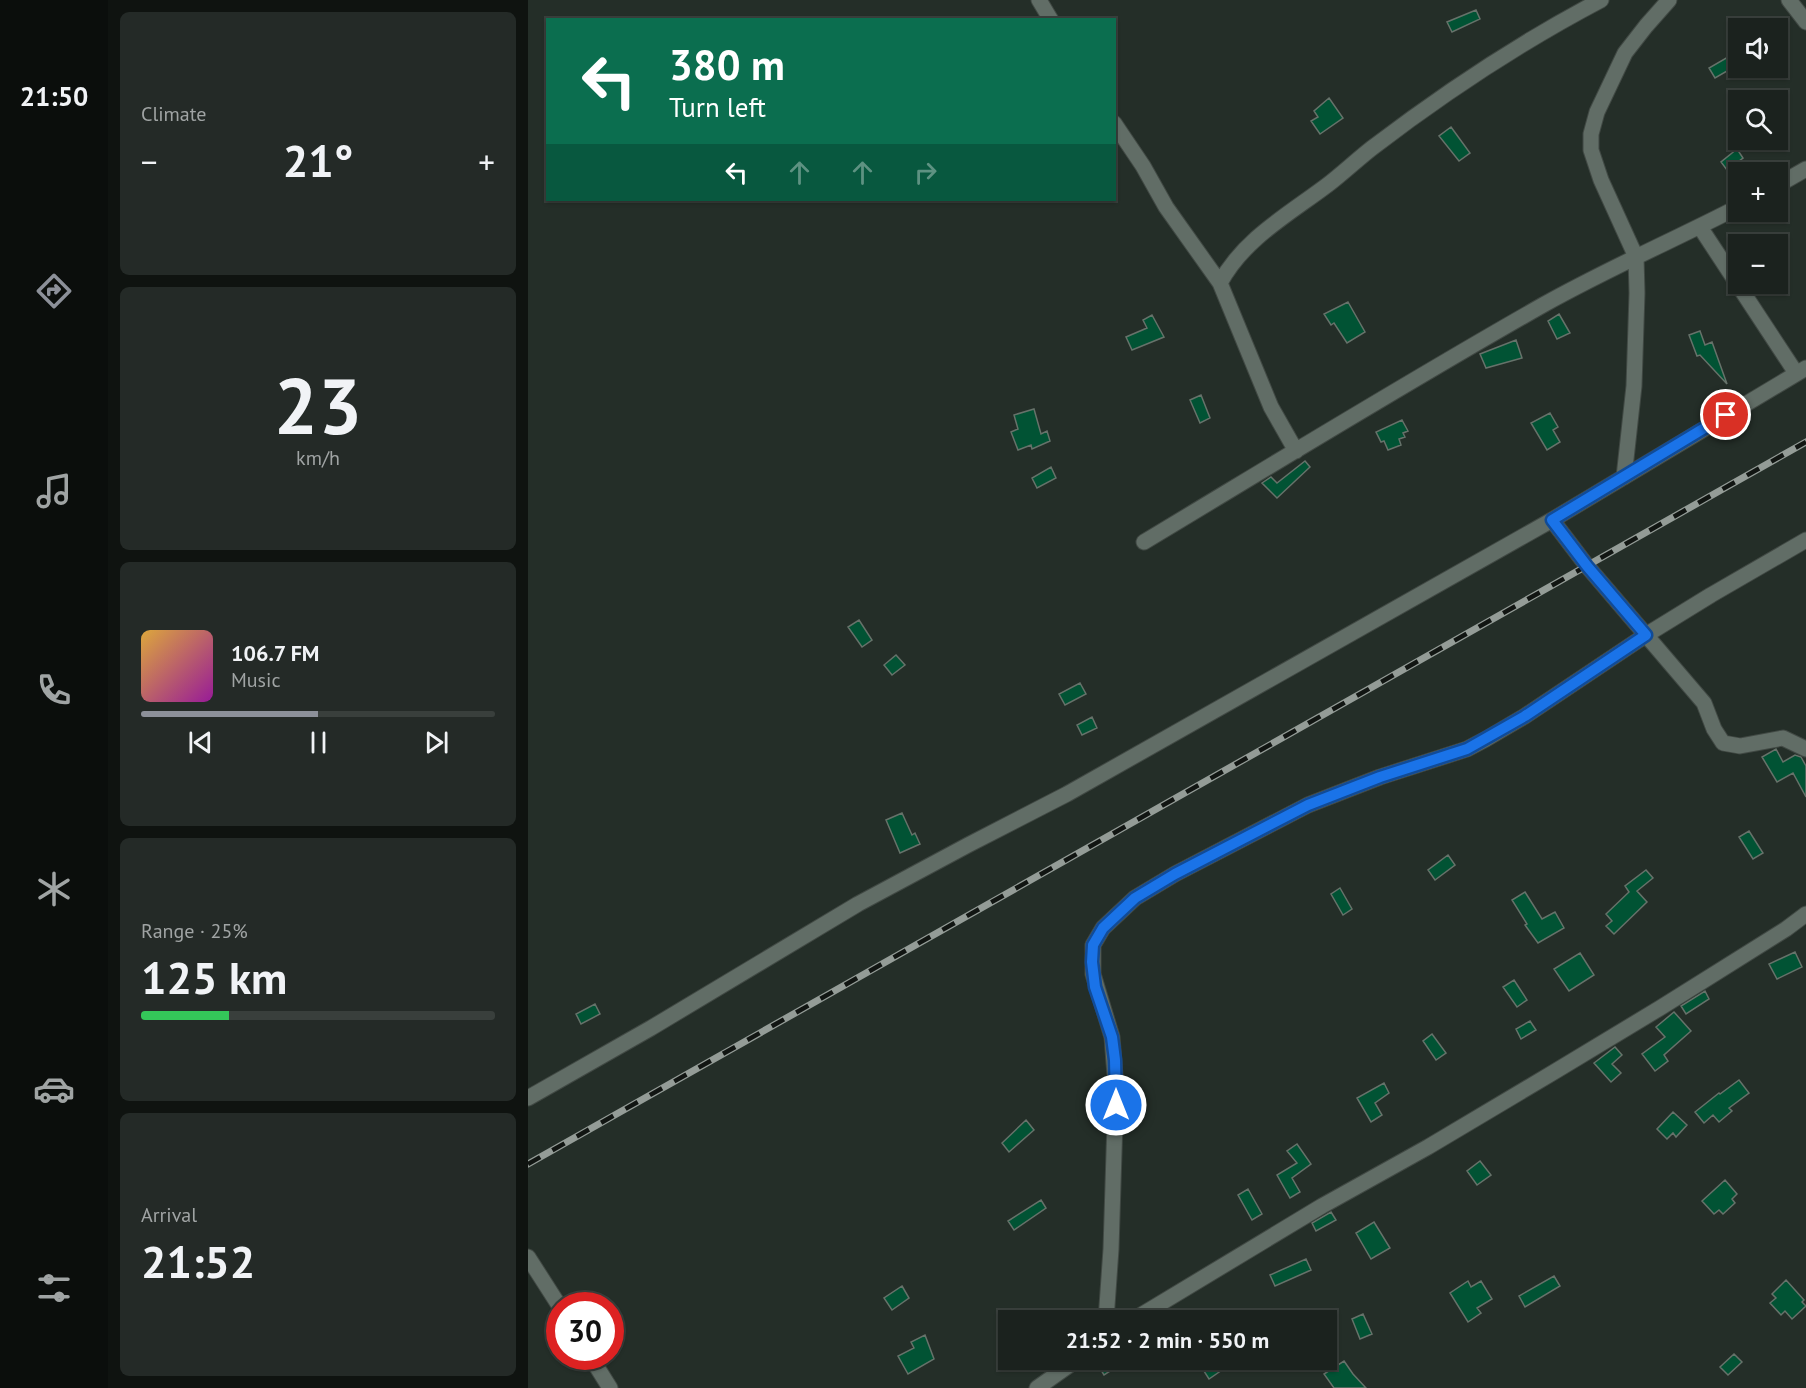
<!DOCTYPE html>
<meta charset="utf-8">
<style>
:root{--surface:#1b221e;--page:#242a27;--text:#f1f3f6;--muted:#a0a4a4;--line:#393f3c;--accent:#8c9099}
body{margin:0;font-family:"PT Sans",sans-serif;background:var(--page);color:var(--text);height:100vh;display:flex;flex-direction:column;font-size:22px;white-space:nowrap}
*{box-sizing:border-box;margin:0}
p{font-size:20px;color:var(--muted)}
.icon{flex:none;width:33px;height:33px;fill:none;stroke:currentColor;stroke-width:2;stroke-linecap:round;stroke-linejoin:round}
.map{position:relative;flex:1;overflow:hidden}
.side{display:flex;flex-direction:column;gap:12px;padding:12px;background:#0f1310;width:420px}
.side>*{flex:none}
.guide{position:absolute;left:18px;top:18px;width:570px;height:183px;border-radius:0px;box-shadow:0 2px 4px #0004,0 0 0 2px var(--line);background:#0b6e4f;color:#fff;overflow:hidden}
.fabs{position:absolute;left:1200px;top:18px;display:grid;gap:12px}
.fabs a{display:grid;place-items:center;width:60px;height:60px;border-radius:0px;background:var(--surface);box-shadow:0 2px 4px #0004,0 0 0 2px var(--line);font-size:30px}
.speed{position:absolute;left:18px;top:1292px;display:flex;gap:12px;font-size:30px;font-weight:700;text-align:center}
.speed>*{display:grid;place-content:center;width:78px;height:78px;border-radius:50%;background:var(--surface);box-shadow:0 2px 4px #0004,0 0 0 2px var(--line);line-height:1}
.speed .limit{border:9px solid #d22;background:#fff;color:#111}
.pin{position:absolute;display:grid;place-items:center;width:51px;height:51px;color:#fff;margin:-26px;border:3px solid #fff;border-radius:50%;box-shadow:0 2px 6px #0007}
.me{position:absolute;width:66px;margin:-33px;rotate:0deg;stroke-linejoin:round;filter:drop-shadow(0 0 4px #0008)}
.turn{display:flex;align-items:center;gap:21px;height:126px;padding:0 24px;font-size:27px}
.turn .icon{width:78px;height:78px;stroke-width:2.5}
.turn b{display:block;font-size:42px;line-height:51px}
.lanes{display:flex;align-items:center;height:57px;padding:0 24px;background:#0003;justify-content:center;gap:30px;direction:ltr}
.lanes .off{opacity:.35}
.big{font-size:45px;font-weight:700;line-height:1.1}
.side .tile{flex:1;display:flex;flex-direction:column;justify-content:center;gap:9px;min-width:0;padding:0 21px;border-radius:9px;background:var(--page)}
.side .dial{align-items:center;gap:0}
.dial b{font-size:78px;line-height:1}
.song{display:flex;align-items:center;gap:18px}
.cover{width:72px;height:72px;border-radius:9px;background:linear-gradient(135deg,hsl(40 70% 55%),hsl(300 70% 35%))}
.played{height:6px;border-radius:3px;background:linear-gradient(90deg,var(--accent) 50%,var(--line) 50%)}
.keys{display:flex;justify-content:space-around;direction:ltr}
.heat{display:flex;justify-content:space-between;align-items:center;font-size:33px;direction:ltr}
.charge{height:9px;border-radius:4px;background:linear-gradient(90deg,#34c759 25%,var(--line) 0)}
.trip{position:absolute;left:470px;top:1310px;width:339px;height:60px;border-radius:0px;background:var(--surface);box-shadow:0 2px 4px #0004,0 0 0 2px var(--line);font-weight:700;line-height:60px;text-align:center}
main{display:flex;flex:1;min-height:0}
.menu{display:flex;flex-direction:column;width:108px;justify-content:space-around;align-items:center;background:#0b0e0c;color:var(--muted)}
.menu .icon{width:42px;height:42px}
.menu .active{color:var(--accent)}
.menu b{font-size:27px;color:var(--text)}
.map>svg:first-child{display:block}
.building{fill:#015334;stroke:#66726a;stroke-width:1.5}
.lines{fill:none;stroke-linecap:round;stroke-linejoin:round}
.minor-casing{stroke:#414944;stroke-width:17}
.minor{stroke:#616d66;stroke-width:15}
.rail-casing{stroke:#949c97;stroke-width:7}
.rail{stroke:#111512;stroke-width:4.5;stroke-dasharray:14;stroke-linecap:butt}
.route-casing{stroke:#114b97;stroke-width:15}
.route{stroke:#1a73e8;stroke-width:10}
</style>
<main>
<nav class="menu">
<b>21:50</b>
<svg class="icon active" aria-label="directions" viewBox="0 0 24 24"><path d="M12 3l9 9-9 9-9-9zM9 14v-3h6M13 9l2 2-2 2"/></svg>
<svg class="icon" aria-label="music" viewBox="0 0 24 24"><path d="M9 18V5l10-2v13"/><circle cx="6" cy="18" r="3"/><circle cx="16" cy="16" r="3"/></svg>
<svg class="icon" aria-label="phone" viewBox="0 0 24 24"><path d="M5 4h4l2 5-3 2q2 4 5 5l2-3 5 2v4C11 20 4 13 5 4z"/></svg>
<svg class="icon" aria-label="climate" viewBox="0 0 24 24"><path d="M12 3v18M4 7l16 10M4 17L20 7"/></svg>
<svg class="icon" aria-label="car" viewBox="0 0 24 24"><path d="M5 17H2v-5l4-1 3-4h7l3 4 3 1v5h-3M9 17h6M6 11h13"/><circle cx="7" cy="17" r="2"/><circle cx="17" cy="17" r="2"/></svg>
<svg class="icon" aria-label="filters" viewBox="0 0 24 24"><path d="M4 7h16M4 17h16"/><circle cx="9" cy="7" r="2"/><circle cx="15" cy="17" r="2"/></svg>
</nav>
<section class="side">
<div class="tile"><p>Climate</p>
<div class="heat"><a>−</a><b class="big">21°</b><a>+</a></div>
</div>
<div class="tile dial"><b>23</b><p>km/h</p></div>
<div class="tile">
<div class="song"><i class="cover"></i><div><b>106.7 FM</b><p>Music</p></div></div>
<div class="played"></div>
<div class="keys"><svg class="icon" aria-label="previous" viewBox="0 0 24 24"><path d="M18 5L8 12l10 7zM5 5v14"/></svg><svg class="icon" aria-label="pause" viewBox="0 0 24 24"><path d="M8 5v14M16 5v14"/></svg><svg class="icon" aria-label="next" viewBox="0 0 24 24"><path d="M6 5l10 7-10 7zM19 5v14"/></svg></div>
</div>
<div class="tile"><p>Range · 25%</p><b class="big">125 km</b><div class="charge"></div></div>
<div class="tile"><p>Arrival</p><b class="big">21:52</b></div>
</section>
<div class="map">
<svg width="1278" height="1388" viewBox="0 0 1278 1388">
<rect width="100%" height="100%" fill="#242e28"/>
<path class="building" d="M 948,10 L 952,19 L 924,32 L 919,22 Z
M 1200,57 L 1206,67 L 1187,78 L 1181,68 Z
M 801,98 L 815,118 L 792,134 L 783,121 L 790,117 L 786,111 Z
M 923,127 L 942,153 L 931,161 L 911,136 Z
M 1209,149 L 1215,158 L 1199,170 L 1193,162 Z
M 820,302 L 837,332 L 819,343 L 806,323 L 803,325 L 796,314 Z
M 1031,314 L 1042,333 L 1029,339 L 1020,321 Z
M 624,315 L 636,337 L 604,350 L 598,337 L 619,328 L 615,320 Z
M 1172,331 L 1177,345 L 1184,342 L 1199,384 L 1172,355 L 1169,356 L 1161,335 Z
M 988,340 L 994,358 L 958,368 L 952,354 Z
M 673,395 L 682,418 L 672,423 L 662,400 Z
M 506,409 L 513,434 L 519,431 L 522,441 L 504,449 L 503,445 L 490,450 L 483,432 L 490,429 L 486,415 Z
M 1022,413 L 1030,427 L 1025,430 L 1032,442 L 1019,450 L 1003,423 Z
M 874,420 L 880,431 L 875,433 L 877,437 L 871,439 L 873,445 L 860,450 L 856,441 L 853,442 L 848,432 Z
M 777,461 L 782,467 L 749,498 L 734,483 L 743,477 L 749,483 Z
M 523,467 L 528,478 L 509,488 L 504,478 Z
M 331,620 L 344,640 L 334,647 L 320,627 Z
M 368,655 L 377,665 L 364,675 L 356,665 Z
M 552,683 L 558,694 L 537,705 L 531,694 Z
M 564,717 L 569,728 L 554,735 L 549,725 Z
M 1248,749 L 1255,762 L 1267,755 L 1273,757 L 1278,766 L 1278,797 L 1265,773 L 1249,782 L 1234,757 Z
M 374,813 L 384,835 L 387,833 L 392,844 L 372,853 L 358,820 Z
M 1221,831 L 1235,853 L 1225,859 L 1211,837 Z
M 920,855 L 927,865 L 907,880 L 900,870 Z
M 1118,870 L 1125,878 L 1109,891 L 1119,902 L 1086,934 L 1078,926 L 1084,921 L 1078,914 L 1101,892 L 1097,886 Z
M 812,888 L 824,909 L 815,915 L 803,894 Z
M 997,892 L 1014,919 L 1027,912 L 1036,928 L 1010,943 L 997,925 L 999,924 L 984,900 Z
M 1267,952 L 1274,967 L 1249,979 L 1241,964 Z
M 1052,953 L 1066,975 L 1041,991 L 1026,969 Z
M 986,980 L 999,1000 L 989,1007 L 975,987 Z
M 1177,991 L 1181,999 L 1158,1014 L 1153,1006 Z
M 67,1004 L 72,1014 L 53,1024 L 48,1014 Z
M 1146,1012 L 1163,1031 L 1136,1055 L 1140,1061 L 1127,1071 L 1114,1054 L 1137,1037 L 1128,1027 Z
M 1002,1021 L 1008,1030 L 993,1039 L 988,1029 Z
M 904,1034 L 918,1053 L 908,1060 L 895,1041 Z
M 1087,1047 L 1094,1055 L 1084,1064 L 1093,1073 L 1083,1082 L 1066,1063 Z
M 1211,1080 L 1221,1093 L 1201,1108 L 1204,1111 L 1191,1122 L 1185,1115 L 1176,1123 L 1167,1112 L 1191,1093 L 1192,1094 Z
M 856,1083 L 861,1093 L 847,1103 L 854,1115 L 843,1122 L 829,1098 Z
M 1145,1112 L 1159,1125 L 1148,1137 L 1145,1133 L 1139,1139 L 1129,1129 Z
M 498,1120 L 506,1130 L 481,1152 L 474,1143 Z
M 769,1144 L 783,1164 L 764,1178 L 772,1192 L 762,1198 L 749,1175 L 769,1163 L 759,1151 Z
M 952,1161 L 963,1175 L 949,1185 L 939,1171 Z
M 1197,1180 L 1209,1194 L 1204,1199 L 1207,1203 L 1195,1214 L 1191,1210 L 1186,1214 L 1174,1201 Z
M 720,1189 L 734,1214 L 724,1220 L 710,1195 Z
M 513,1200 L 518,1208 L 486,1230 L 480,1221 Z
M 803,1212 L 808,1220 L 788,1231 L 784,1223 Z
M 846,1222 L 862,1248 L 843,1259 L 828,1233 Z
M 778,1259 L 783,1270 L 747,1286 L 742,1275 Z
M 1026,1276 L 1032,1286 L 997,1307 L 991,1296 Z
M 1258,1280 L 1276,1300 L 1274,1302 L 1278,1306 L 1264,1319 L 1257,1311 L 1253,1315 L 1242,1303 L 1248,1298 L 1244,1294 Z
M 940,1281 L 943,1287 L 953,1281 L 964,1299 L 949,1308 L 953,1313 L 940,1322 L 922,1293 Z
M 374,1286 L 381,1298 L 364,1310 L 356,1298 Z
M 835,1314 L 844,1334 L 832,1339 L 824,1319 Z
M 397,1335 L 406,1359 L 380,1374 L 370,1356 L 386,1348 L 383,1342 Z
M 1206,1354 L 1214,1362 L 1200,1375 L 1192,1367 Z
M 579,1359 L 601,1359 L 576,1375 L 570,1365 Z
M 688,1359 L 710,1359 L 681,1379 L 674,1368 Z
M 816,1361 L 825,1374 L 838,1388 L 806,1388 L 796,1374 Z"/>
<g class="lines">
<g class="minor-casing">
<path id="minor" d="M 511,0 L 523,20
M 1261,0 L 1278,22
M 586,123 L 615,166 L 638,207 L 692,283 L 743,407 L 768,451
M 1250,185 L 1278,169
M 1172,227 L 1268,373
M 692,283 C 716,238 763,213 802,183 C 816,172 830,159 844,148 C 916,93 993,42 1073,0
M 1096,477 L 1106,386 L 1109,293 L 1108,257 L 1073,180 L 1063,150 L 1063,134 L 1069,112 L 1097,53 L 1118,26 L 1141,0
M 1024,520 L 1059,566 L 1176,703 L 1186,729 L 1195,743 L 1212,746 L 1255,738 L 1278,749
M 616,542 C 749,462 881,381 1015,305 C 1079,269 1146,240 1210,207
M 0,1098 L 123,1028 L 330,904 L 440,845 L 539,794 L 1024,520 L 1278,368
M 0,1257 L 32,1307
M 578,1320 L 583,1249 L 588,1088 L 584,1037 L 565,974 L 565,945 L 575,928 L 607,898 L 647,874 L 780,805 L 852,777 L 939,749 L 958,739 L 997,716 L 1118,635 L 1183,595 L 1278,540
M 605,1320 L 794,1206 L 900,1147 L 1026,1072 L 1132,1008 L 1258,929 L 1278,914
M 62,1356 L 82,1388
M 509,1388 L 550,1359"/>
</g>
<use href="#minor" class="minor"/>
<g class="rail-casing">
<path id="rail" d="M 0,1164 L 1278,442"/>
</g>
<use href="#rail" class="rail"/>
</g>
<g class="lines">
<g class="route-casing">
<path id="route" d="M 588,1105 L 587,1060 L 584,1037 L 567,987 L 564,962 L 565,945 L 575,928 L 607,898 L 647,874 L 780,805 L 852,777 L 939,749 L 997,716 L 1118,635 L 1059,566 L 1024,520 L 1198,415"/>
</g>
<use href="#route" class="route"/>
</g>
</svg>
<div class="fabs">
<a><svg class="icon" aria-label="sound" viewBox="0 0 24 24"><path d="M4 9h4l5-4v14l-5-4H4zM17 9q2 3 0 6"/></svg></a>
<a><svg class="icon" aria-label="search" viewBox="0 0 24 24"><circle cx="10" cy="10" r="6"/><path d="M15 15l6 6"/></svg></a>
<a>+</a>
<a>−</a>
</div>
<div class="speed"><div class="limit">30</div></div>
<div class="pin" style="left:1198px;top:415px;background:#d93025"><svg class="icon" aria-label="arrive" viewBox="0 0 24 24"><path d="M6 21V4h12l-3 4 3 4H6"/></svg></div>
<svg class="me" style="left:588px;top:1105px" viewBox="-20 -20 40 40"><circle r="17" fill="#1a73e8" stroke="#fff" stroke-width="3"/><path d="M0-11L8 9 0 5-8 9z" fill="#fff"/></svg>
<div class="trip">21:52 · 2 min · 550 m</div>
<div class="guide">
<div class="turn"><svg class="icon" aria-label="left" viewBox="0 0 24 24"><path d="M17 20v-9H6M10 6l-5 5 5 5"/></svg><div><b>380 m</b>Turn left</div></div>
<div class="lanes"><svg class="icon" aria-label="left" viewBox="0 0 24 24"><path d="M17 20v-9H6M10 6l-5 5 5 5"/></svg><svg class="icon off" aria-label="ahead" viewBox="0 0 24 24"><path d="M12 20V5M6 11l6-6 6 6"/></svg><svg class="icon off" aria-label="ahead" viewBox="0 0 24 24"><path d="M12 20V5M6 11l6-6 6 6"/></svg><svg class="icon off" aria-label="right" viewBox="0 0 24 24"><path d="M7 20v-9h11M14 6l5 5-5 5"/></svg></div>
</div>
</div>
</main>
